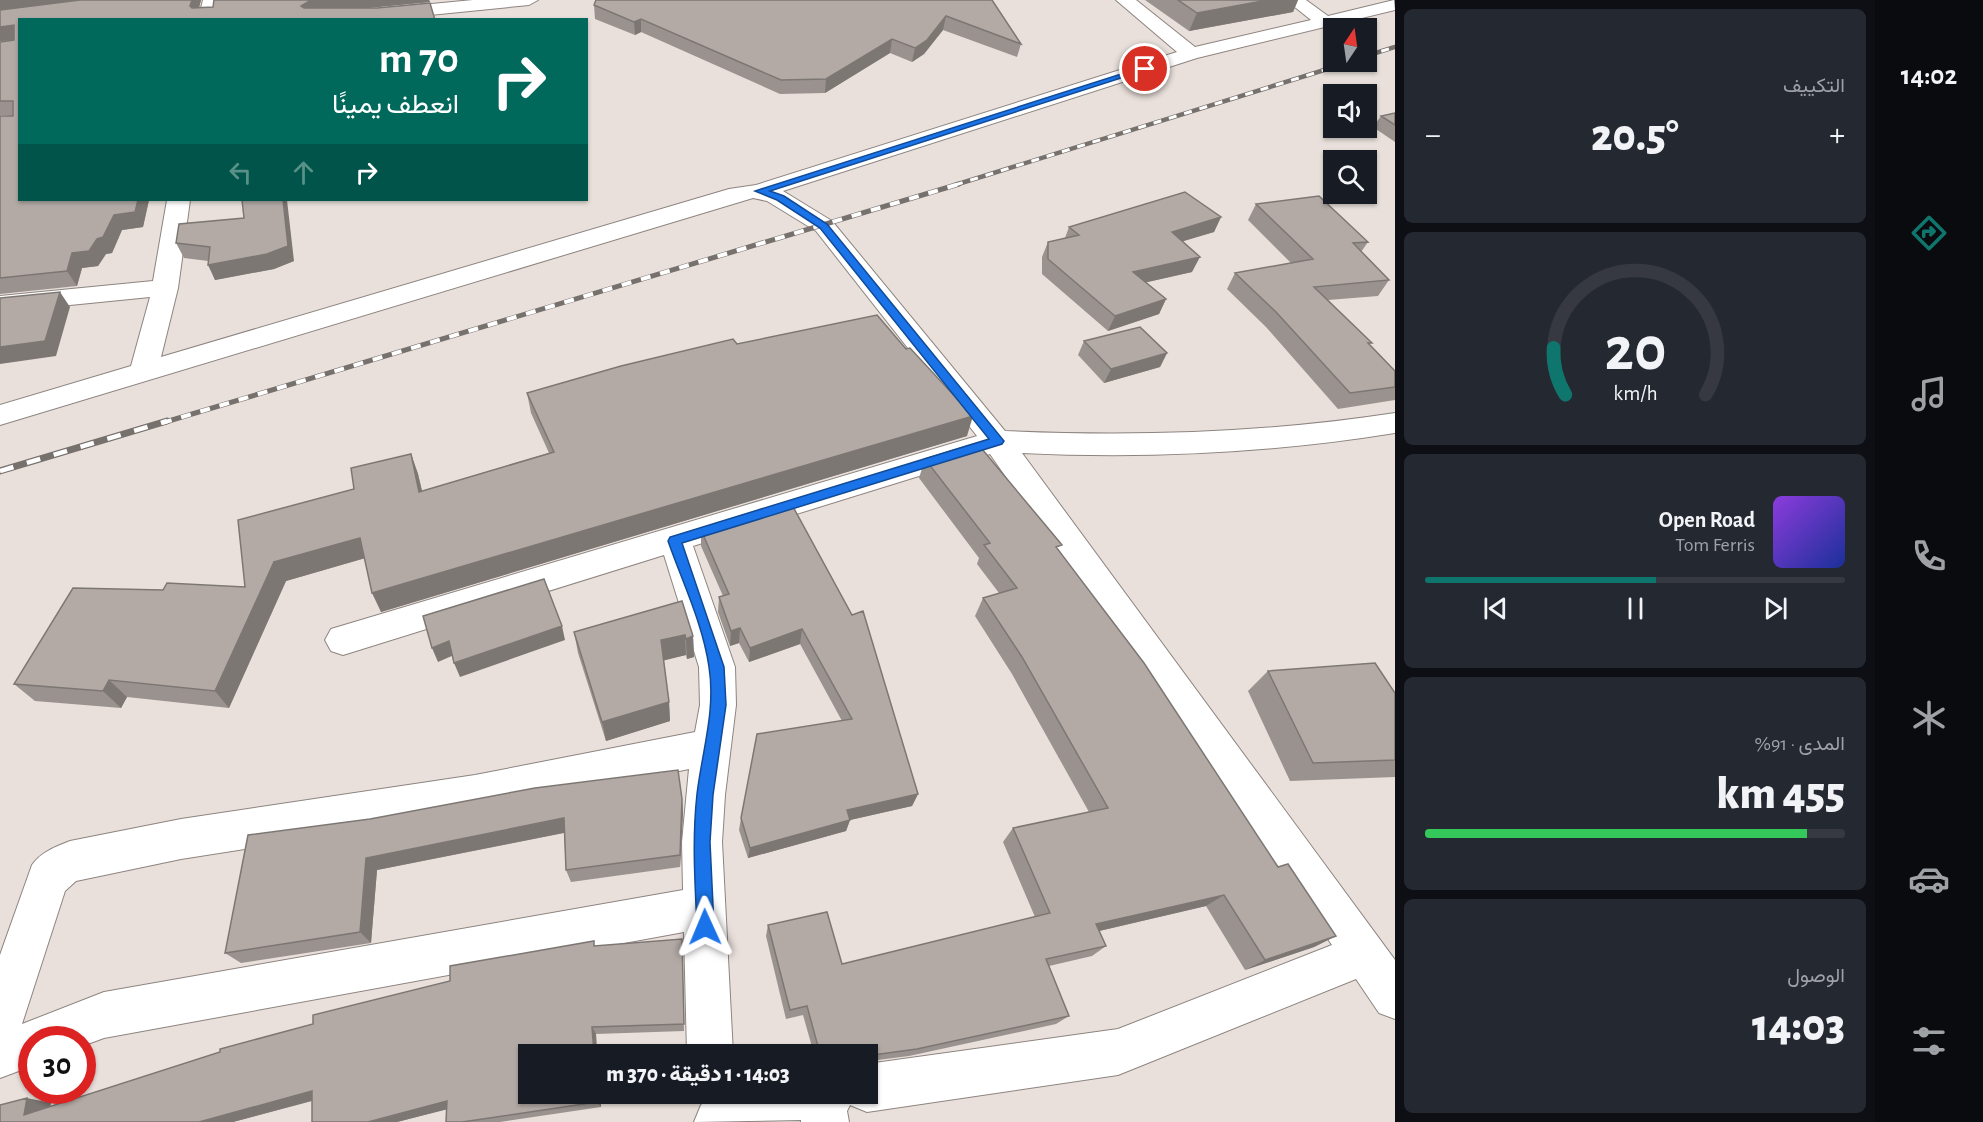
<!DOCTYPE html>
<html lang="ar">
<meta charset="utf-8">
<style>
:root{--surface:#171b24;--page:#242831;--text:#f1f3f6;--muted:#9ea1a6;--line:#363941;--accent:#0f766e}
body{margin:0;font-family:"Alegreya Sans",Vazirmatn,sans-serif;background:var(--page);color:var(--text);direction:rtl;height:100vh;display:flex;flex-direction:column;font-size:22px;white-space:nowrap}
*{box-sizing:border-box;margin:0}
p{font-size:20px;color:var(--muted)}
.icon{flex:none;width:33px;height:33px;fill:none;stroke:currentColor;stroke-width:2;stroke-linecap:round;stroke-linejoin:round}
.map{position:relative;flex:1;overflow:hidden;direction:ltr}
.panel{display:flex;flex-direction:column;gap:9px;padding:9px;background:#0d0f14;width:480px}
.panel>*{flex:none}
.guide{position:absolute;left:18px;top:18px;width:570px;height:183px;border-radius:0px;box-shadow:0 2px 4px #0004;direction:rtl;background:#00695c;color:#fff;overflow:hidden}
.needle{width:39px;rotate:13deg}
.tools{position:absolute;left:1323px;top:18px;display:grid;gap:12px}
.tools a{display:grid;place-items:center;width:54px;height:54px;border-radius:0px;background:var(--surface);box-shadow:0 2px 4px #0004;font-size:30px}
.speed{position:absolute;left:18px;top:1026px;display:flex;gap:12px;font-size:30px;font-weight:700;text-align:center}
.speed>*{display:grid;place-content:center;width:78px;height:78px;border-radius:50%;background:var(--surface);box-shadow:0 2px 4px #0004;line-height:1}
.speed .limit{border:9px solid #d22;background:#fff;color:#111}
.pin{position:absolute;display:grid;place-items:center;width:51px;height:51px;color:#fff;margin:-26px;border:3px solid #fff;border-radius:50%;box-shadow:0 2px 6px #0007}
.me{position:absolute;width:66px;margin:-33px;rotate:359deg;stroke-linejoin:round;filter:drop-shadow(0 0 4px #0008)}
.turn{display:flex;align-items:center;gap:21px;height:126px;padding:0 30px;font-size:27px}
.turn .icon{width:78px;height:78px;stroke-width:2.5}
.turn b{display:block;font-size:42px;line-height:51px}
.lanes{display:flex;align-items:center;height:57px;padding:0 30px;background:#0003;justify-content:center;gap:30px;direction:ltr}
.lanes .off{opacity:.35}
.big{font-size:45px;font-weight:800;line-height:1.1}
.panel .widget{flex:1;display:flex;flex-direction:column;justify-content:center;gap:9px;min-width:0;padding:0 21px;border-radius:9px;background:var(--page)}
.panel .dial{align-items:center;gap:0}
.dial svg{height:156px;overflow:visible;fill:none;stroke:var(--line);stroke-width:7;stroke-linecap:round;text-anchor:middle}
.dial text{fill:var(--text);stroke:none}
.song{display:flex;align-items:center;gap:18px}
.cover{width:72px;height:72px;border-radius:9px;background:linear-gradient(135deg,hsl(270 70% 55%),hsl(230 70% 35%))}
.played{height:6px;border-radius:3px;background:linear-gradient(90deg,var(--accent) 55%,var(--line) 55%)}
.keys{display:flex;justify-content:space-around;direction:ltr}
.heat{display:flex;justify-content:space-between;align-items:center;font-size:33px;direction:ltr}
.charge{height:9px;border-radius:4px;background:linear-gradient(90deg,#34c759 91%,var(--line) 0)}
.trip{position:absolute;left:518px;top:1044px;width:360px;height:60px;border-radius:0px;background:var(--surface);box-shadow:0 2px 4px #0004;font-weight:800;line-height:60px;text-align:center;direction:rtl}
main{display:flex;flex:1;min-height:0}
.tab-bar{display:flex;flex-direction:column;width:108px;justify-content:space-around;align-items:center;background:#090b0e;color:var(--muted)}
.tab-bar .icon{width:42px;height:42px}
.tab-bar .selected{color:var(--accent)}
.tab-bar b{font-size:27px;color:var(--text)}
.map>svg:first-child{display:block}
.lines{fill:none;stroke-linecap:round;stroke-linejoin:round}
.minor-casing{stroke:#8d8480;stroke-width:2}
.minor{fill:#fff;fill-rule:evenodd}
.rail-far2-casing{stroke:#77716e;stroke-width:4.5}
.rail-far1-casing{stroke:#77716e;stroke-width:5}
.rail-casing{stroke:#77716e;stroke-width:7}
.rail-far2{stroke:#fff;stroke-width:3;stroke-dasharray:8;stroke-linecap:butt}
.rail-far1{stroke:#fff;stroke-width:4;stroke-dasharray:10;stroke-linecap:butt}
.rail{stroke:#fff;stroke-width:4.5;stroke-dasharray:14;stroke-linecap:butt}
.wall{fill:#9a928f}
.shaded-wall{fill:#7d7774}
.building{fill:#b3aaa6;stroke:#7d7774;stroke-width:1.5}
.route{fill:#1a73e8;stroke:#114b97;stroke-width:1.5}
</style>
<main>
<nav class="tab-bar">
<b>14:02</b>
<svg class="icon selected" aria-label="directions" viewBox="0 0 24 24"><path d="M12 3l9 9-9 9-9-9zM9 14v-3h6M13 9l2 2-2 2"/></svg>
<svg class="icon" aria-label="music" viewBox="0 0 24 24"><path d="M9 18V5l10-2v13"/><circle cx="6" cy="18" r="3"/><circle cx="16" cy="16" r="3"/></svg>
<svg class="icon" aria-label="phone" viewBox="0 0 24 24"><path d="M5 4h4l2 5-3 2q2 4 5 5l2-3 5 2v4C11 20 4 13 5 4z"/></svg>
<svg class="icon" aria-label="climate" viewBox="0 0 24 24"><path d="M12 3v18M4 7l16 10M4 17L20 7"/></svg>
<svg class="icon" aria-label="car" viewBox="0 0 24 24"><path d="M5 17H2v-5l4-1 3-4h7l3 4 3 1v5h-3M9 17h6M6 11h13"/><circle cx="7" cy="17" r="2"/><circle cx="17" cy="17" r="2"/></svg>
<svg class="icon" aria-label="filters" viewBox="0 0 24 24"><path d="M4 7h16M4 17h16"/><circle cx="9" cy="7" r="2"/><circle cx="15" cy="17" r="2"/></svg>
</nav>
<section class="panel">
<div class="widget"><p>التكييف</p>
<div class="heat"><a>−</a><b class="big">20.5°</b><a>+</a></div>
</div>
<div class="widget dial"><svg viewBox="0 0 100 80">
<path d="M14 69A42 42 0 1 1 86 69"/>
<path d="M14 69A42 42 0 0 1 8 45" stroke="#0f766e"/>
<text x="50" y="56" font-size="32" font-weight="700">20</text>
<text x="50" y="72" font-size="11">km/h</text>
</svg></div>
<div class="widget">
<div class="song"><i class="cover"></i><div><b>Open Road</b><p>Tom Ferris</p></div></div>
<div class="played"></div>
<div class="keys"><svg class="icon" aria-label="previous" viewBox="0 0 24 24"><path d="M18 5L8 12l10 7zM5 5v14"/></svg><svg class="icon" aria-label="pause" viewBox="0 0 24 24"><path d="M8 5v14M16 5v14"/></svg><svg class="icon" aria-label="next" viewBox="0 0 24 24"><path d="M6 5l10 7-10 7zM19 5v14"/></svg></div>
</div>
<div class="widget"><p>المدى · 91%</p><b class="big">455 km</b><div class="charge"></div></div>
<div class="widget"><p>الوصول</p><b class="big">14:03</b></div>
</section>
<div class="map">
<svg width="1395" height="1122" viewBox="0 0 1395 1122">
<rect width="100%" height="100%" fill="#e9e0db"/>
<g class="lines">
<g class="minor-casing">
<path id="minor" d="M 203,0 L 221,0 L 216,20 L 198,20 Z
M 473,0 L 538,0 L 529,5 L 380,20 L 308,20 L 317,15 Z
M 1116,0 L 1136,0 L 1195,47 L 1311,20 L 1286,0 L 1306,0 L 1328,16 L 1394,0 L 1395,10 L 1197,58 L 783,191 L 832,221 L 1005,431 C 1136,437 1265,433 1395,413 L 1395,433 C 1271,453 1147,459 1022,453 L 1395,960 L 1395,1019 L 1379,1013 L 1356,979 L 1118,1075 L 867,1112 L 850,1105 L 847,1111 L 849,1122 L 801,1122 L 801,1120 L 694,1122 L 701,1105 L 712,1094 L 867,1094 L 867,1064 L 1118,1029 L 1332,945 L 990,454 L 693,546 L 735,667 L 736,705 L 725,795 L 722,842 L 733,1054 L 687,1054 L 684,932 L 104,1038 L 82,1046 L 82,1040 L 32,1040 L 32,1066 L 0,1078 L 0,955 L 32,865 C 41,852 55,847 70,841 L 181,819 L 475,775 L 695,732 L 700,705 L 699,667 L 664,555 L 343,655 L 331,651 L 325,640 L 331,629 L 977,436 L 816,231 L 767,201 L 753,198 L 0,425 L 0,405 L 131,366 L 150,297 L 0,312 L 0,296 L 153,281 L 167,200 L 190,200 L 178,288 L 161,357 L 729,189 L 756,185 L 1177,52 ZM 689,769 L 682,842 L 683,890 L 104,992 L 22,1024 L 65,891 L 76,881 L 181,859 L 475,813 Z"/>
</g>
<use href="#minor" class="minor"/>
<g class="rail-far2-casing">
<path id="rail-far2" d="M 1366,56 L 1395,47
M 955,185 L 1350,62"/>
</g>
<g class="rail-far1-casing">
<path id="rail-far1" d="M 162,423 L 959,184"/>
</g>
<g class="rail-casing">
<path id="rail" d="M 0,471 L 167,421"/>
</g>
<use href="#rail-far2" class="rail-far2"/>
<use href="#rail-far1" class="rail-far1"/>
<use href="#rail" class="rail"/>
</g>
<path class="wall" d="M 0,0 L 79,0 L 54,3 L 80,0 L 201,0 L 199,8 L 213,7 L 214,0 L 429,0 L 430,2 L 362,8 L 377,8 L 430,3 L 435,20 L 20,20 L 20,200 L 149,200 L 143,227 L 122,230 L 112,253 L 106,254 L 98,266 L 82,268 L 77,286 L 0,294 L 0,116 L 13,116 L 0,115 L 0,42 L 14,40 L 0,41 Z
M 992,0 L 1021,44 L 1017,57 L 943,30 L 924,54 L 912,62 L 890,53 L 825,93 L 780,94 L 641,32 L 635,35 L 595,19 L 594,5 Z
M 1145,0 L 1298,0 L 1293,12 L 1189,31 Z
M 1395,113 L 1395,142 L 1373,127 L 1381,116 Z
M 1256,204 L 1368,242 L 1361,252 L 1389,280 L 1378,296 L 1328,300 L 1395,371 L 1395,400 L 1338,409 L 1266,327 L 1227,289 L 1235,273 L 1291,263 L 1248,220 Z
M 1221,217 L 1214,232 L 1182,241 L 1192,272 L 1146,282 L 1166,299 L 1159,314 L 1108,331 L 1042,274 L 1042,257 L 1048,242 L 1065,238 L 1069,227 Z
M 244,218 L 294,261 L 274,269 L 215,280 L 208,261 L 184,258 L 176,243 Z
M 1084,341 L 1167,353 L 1160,367 L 1104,383 L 1078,355 Z
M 737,344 L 967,436 L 381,612 L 365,558 L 286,581 L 229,708 L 127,697 L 121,708 L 35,701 L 14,684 L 163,590 L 245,587 L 354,489 L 411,454 L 418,474 L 422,491 L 549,453 L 531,413 L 527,393 Z
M 925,459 L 1059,550 L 1278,867 L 1336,936 L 1314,947 L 1245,970 L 1206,906 L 1099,931 L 1106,946 L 1092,956 L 1049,966 L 1069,1016 L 1056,1024 L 909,1056 L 870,1061 L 867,1064 L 867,1054 L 814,1054 L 803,1015 L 786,1019 L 766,936 L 768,925 L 842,964 L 1035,917 L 1003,842 L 1013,828 L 1089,812 L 1012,674 L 975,616 L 983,598 L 999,593 L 977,564 L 979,558 L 919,478 Z
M 791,503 L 918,794 L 912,806 L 850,820 L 846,831 L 748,858 L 739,830 L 741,818 L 842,721 L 800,644 L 749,662 L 739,643 L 730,646 L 718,612 L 719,597 L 723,596 L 701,546 L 701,530 Z
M 574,632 L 693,636 L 694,657 L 687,659 L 686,655 L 663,660 L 669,702 L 670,721 L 606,741 L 578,653 Z
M 1268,671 L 1395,693 L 1395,777 L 1290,781 L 1248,691 Z
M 682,799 L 683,813 L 680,867 L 571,882 L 566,870 L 564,833 L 377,870 L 371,943 L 241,963 L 225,953 L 370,819 Z
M 682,939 L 684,1031 L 596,1034 L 597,1054 L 528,1054 L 600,1094 L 601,1107 L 500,1122 L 446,1122 L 447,1109 L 397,1122 L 312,1101 L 233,1122 L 0,1122 L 51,1103 L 50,1106 L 313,1024 L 596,946 Z"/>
<path class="shaded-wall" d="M 0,0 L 79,0 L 0,11 Z
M 192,0 L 201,0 L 196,19 L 190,6 Z
M 311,0 L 429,0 L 430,2 L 317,13 L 306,20 L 301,6 Z
M 1268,0 L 1298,0 L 1293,12 L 1189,31 L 1197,13 Z
M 946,16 L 943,30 L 924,54 L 912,62 L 915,48 Z
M 641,19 L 641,32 L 635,35 L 634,22 Z
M 14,25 L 20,40 L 0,41 L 0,27 Z
M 892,39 L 890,53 L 825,93 L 826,79 Z
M 138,200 L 149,200 L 143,227 L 122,230 L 112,253 L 106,254 L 98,266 L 82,268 L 77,286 L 67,271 L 72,253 L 114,215 Z
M 283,200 L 287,200 L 294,261 L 274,269 L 215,280 L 208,265 Z
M 1221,217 L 1214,232 L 1164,247 L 1172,232 Z
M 1200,257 L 1192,272 L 1126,287 L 1133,272 Z
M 60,292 L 70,307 L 56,356 L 0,364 L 0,347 Z
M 1166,299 L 1159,314 L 1108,331 L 1115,316 Z
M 1167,353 L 1160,367 L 1104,383 L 1111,369 Z
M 973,416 L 967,436 L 381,612 L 372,593 Z
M 411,454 L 418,474 L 427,512 L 419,492 Z
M 360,538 L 369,557 L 286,581 L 229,708 L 215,691 L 274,562 Z
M 562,626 L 565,640 L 460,677 L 454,663 Z
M 740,628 L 739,643 L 730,646 L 731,631 Z
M 802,629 L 800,644 L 749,662 L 750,648 Z
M 685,635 L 686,655 L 662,661 L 661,640 Z
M 693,636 L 694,657 L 687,659 L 686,639 Z
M 449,641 L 454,655 L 438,662 L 432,648 Z
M 109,680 L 127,697 L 121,708 L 103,691 Z
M 669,702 L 670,721 L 606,741 L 602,722 Z
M 918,794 L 912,806 L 850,820 L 846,831 L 748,858 L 750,848 L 847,810 Z
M 682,799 L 683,813 L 680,867 L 680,855 Z
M 564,818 L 568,832 L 377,870 L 371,943 L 360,932 L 366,858 Z
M 1224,895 L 1206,906 L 1082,935 L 1096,924 Z
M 1336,936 L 1314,947 L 1245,970 L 1265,960 Z
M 592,1027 L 596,1034 L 597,1054 L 594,1054 Z
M 312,1091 L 326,1097 L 233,1122 L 199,1122 Z
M 596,1094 L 600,1094 L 601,1107 L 597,1102 Z
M 27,1098 L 51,1103 L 48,1120 L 24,1115 Z
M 447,1101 L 456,1107 L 397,1122 L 368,1122 Z"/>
<path class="building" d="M 80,0 L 192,0 L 190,6 L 192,8 L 213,7 L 214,0 L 311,0 L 301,6 L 304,8 L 377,8 L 430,3 L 435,20 L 20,20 L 20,200 L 138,200 L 135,212 L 114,215 L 103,237 L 97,239 L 89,251 L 72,253 L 67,271 L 0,278 L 0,116 L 13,116 L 13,101 L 0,101 L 0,42 L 14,40 L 14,25 L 0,27 L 0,10 Z
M 596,0 L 992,0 L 1021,44 L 946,16 L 927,40 L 915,48 L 892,39 L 826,79 L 781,80 L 641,19 L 634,22 L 594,5 Z
M 1178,0 L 1268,0 L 1197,13 Z
M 1395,113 L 1395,125 L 1381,116 Z
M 1185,192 L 1221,217 L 1172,232 L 1200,257 L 1133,272 L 1166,299 L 1115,316 L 1048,259 L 1048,242 L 1079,235 L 1069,227 Z
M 1319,196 L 1368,242 L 1353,243 L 1389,280 L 1314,287 L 1372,343 L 1368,343 L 1395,371 L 1395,387 L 1350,393 L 1276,312 L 1235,273 L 1313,259 L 1256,204 Z
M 242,200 L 283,200 L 288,246 L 267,254 L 208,265 L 210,247 L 176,243 L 179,224 L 244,218 Z
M 60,292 L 45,341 L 0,347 L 0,298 Z
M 877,315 L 906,349 L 910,348 L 973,416 L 372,593 L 360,538 L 274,562 L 215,691 L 109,680 L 103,691 L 14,684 L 73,588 L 163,590 L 167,583 L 245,587 L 238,520 L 354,489 L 351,468 L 411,454 L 419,492 L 554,452 L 527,393 L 621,366 L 733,339 L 737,344 Z
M 1140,327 L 1167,353 L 1111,369 L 1084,341 Z
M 977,443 L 1062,545 L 1056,547 L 1144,663 L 1278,867 L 1288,864 L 1336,936 L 1265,960 L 1224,895 L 1096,924 L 1106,946 L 1046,959 L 1069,1016 L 917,1049 L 873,1055 L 871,1060 L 867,1061 L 867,1054 L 820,1054 L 807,1006 L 790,1010 L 768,925 L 827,912 L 842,964 L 1050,913 L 1013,828 L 1108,808 L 1022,657 L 983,598 L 1017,588 L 984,545 L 990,543 L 925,459 Z
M 791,503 L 852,615 L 863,611 L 918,794 L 847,810 L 850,820 L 750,848 L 741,818 L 757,734 L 852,719 L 802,629 L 750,648 L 740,628 L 731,631 L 719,597 L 729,594 L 701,530 Z
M 544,579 L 562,626 L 454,663 L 449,641 L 432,648 L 423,616 Z
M 682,601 L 693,636 L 686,639 L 685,635 L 661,640 L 669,702 L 602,722 L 574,632 Z
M 1375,663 L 1395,693 L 1395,760 L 1313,763 L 1268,671 Z
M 678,770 L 682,799 L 680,855 L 566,870 L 564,818 L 366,858 L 360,932 L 225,953 L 248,835 L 370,819 L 535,788 Z
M 682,939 L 684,1024 L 592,1027 L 594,1054 L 528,1054 L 528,1094 L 596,1094 L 597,1102 L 462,1122 L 446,1122 L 447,1101 L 368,1122 L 312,1122 L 312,1091 L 199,1122 L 0,1122 L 0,1105 L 27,1098 L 24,1115 L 220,1052 L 220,1049 L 313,1024 L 313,1015 L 450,981 L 450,966 L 594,941 L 594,946 Z"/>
<path class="route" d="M 1143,67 L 1149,69 L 770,191 L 784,196 L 827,224 L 1004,441 L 1002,444 L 682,543 L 724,667 L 726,705 L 713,795 L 710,842 L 714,927 L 712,934 L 705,936 L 699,934 L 697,927 C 695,883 692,839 697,794 C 702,752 716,710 709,667 C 703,624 682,581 668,541 L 670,537 L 989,439 L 820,228 L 777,200 L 755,191 Z"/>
</svg>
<div class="tools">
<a><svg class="needle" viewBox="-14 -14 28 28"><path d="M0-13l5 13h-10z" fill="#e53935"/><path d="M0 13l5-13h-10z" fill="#9ea1a6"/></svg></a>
<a><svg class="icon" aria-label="sound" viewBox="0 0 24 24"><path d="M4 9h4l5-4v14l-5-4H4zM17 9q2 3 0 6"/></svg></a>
<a><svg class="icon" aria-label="search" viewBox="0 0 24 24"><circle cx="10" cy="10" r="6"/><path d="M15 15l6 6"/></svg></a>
</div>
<div class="speed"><div class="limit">30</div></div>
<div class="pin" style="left:1145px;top:69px;background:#d93025"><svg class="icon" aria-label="arrive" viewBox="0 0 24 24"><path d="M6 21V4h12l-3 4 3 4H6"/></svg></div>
<svg class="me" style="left:705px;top:927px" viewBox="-20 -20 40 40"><path d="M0-17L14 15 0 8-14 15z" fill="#1a73e8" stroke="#fff" stroke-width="4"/></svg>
<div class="trip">14:03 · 1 دقيقة · 370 m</div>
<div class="guide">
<div class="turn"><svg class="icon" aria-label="right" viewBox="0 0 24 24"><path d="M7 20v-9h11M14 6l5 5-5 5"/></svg><div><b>70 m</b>انعطف يمينًا</div></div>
<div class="lanes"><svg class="icon off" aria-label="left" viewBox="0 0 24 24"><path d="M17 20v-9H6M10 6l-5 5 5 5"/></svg><svg class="icon off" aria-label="ahead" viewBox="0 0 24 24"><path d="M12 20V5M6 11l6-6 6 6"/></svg><svg class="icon" aria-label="right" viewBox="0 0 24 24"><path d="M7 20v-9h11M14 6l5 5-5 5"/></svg></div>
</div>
</div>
</main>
